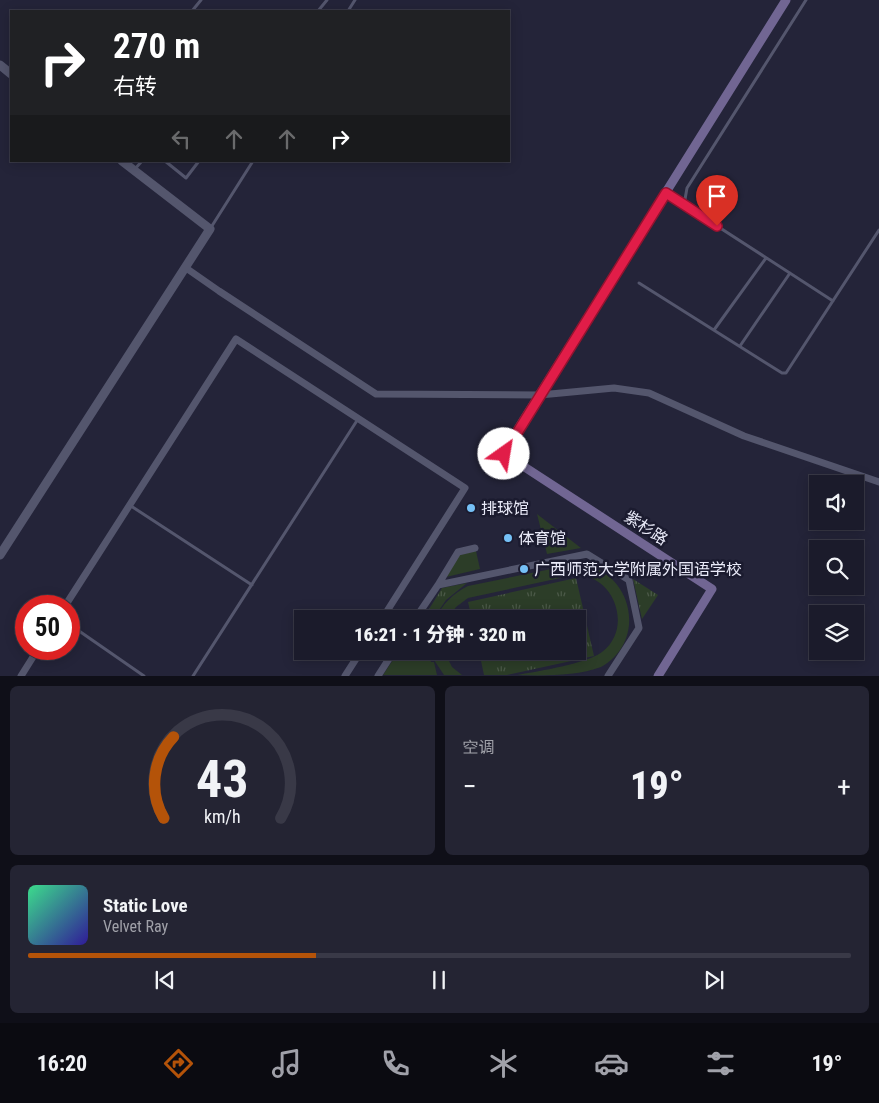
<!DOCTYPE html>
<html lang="zh">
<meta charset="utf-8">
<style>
:root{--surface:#1b1b2b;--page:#242433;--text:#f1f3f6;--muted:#a0a1a9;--line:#393947;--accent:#b45309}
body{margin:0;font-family:"Roboto Condensed","Noto Sans SC",sans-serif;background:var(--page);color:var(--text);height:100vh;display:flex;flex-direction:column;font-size:19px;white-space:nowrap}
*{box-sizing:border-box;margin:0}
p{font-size:16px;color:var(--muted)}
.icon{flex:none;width:28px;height:28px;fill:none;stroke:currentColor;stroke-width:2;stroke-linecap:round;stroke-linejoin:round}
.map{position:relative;height:676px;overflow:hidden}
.details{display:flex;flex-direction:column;gap:10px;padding:10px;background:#0f0f18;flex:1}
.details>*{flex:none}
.guide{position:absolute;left:10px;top:10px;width:500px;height:152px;border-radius:0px;box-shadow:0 2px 12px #0003,0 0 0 1px var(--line);background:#202124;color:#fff;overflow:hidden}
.controls{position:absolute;left:809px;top:475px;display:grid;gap:10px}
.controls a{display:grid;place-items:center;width:55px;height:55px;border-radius:0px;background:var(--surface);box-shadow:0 2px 12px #0003,0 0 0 1px var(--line);font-size:25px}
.speed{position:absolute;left:15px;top:595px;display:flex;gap:10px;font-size:25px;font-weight:700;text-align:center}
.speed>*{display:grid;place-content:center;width:65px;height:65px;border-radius:50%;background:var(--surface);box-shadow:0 2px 12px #0003,0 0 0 1px var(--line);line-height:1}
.speed .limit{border:8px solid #d22;background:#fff;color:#111}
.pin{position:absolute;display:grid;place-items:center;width:42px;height:42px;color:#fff;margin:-51px -21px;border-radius:50% 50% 50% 0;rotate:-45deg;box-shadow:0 0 5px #0007}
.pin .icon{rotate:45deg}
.me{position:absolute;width:55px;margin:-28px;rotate:32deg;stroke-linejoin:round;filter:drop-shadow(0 0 4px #0008)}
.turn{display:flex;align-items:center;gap:18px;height:105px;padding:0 20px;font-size:22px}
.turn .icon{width:65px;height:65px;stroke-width:2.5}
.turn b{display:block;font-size:35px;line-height:42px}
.lanes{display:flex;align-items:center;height:48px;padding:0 20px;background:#0003;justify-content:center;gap:25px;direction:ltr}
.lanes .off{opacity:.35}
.big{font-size:38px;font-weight:800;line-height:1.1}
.details .tile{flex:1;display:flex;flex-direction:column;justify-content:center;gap:8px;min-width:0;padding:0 18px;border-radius:8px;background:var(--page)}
.details .dial{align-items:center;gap:0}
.dial svg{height:130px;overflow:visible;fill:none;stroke:var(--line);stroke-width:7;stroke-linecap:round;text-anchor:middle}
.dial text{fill:var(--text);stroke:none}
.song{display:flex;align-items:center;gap:15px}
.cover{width:60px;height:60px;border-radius:8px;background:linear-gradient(135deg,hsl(150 70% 55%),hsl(250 70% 35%))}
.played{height:5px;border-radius:2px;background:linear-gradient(90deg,var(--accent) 35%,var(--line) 35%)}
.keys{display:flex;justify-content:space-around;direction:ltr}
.heat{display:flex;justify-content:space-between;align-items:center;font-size:28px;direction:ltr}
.details .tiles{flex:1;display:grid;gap:10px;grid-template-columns:1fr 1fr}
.tile:last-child{grid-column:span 2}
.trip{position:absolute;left:294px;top:610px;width:292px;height:50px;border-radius:0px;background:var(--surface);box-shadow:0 2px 12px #0003,0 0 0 1px var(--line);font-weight:800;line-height:50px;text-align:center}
.tab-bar{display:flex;height:80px;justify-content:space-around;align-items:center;background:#0b0b11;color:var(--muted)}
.tab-bar .icon{width:35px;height:35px}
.tab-bar .on{color:var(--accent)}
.tab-bar b{font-size:22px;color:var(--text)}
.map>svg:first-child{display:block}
.grass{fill:url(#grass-tufts)}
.green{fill:#2c3d28}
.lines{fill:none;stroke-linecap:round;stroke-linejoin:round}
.service{stroke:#54566d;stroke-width:3}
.minor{stroke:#54566d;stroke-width:7}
.tertiary{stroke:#54566d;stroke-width:9}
.secondary{stroke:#716693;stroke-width:9}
.route-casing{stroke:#92132f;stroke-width:12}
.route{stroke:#e11d48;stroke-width:9}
.poi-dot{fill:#75c0f6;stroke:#1b1b2f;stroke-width:2}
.labels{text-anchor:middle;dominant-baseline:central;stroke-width:5;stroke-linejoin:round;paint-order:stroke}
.poi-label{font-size:16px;fill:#eaebf9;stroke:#1b1b2f;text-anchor:start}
.street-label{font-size:16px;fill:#eaebf9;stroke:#1b1b2f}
</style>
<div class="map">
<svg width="879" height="676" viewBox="0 0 879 676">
<defs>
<pattern id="grass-tufts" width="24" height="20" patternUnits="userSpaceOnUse" patternTransform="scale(1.25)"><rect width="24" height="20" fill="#2c3d28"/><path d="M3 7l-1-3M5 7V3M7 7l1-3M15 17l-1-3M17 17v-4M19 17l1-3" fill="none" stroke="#4b5948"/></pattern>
</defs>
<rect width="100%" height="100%" fill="#242439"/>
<path class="grass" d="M 576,578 L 594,656 L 507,675 L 484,675 L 479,651 L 578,651 L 578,619 L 472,619 L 468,602 Z
M 633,579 L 658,595 L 642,619 Z
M 467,583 L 446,600 L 433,619 L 423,619 L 442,588 Z"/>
<path class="green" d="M 537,514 L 581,548 L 547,554 Z
M 476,551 L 480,569 L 446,577 L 459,555 Z
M 580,564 C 633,571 648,641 601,667 C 577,676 543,676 517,675 C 539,671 586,664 602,652 C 634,628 614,573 574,575 L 468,598 L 456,607 L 448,619 L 435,619 C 443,604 452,594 468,586 L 571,565 Z
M 399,651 L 429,651 L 431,662 L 434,662 L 437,675 L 383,675 Z
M 432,651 L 444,651 L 452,667 L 462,675 L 444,675 L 434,660 Z"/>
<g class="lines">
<path class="service" d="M 192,11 L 201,0
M 318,11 L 327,0
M 348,11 L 355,0
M 165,161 L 186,178 L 199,161
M 134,170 L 142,161
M 666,193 L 833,301
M 684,205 L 687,188 L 806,0
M 210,229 L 253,161
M 639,283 L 782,373 L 786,373 L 879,230
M 714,330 L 766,258
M 740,346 L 790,273
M 131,506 L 252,585
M 69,624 L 144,676
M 193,676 L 358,419"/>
<path class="minor" d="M 186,268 L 219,291 L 376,394 L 540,395 L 614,388 L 649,393 L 744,436 L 879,482
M 438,585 L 458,552 L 475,548
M 65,606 L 236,339 L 465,488 L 382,619
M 415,619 L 438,585 L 587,554 L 629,580 L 639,628 L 608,676
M 21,676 L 38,649
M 345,676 L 361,651
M 378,676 L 394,651"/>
<path class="tertiary" d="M 0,65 L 11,74
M 0,555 L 210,229 L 122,161"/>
<path class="secondary" d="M 658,676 L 712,589 L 503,453 L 786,0"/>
</g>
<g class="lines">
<g class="route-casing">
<path id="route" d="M 504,454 L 666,193 L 717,226"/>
</g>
<use href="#route" class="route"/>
</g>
<g class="poi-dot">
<circle cx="471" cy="508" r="5"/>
<circle cx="508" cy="538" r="5"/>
<circle cx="524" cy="569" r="5"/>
</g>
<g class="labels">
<g class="poi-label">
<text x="481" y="508">排球馆</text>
<text x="518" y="538">体育馆</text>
<text x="534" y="569">广西师范大学附属外国语学校</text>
</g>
<g class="street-label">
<text transform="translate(646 528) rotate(33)">紫杉路</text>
</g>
</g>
</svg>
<div class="controls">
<a><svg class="icon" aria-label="sound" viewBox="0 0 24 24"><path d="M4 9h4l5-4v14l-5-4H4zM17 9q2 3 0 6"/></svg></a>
<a><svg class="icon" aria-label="search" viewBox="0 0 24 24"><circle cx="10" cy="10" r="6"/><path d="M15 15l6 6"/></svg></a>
<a><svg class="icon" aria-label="layers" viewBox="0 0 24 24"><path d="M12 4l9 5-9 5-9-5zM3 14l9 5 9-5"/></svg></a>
</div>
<div class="speed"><div class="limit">50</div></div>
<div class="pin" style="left:717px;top:226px;background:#d93025"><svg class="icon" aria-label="arrive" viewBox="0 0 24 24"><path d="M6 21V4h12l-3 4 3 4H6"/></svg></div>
<svg class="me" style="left:504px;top:454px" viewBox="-20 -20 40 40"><circle r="19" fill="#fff"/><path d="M0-13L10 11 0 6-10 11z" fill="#e11d48"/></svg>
<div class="trip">16:21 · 1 分钟 · 320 m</div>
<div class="guide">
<div class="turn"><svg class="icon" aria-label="right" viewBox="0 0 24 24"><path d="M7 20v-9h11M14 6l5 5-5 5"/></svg><div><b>270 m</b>右转</div></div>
<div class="lanes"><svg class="icon off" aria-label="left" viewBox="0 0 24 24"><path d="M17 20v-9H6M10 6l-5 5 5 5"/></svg><svg class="icon off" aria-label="ahead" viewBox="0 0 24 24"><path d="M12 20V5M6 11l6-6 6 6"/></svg><svg class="icon off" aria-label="ahead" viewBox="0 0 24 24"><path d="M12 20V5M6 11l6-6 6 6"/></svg><svg class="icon" aria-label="right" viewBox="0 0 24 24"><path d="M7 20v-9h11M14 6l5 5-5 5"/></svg></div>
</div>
</div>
<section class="details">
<div class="tiles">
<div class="tile dial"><svg viewBox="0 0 100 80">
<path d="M14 69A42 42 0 1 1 86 69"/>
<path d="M14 69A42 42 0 0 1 20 19" stroke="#b45309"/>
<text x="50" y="56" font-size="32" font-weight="700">43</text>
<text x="50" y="72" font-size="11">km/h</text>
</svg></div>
<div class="tile"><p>空调</p>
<div class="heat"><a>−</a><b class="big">19°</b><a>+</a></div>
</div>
<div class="tile">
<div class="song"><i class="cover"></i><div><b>Static Love</b><p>Velvet Ray</p></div></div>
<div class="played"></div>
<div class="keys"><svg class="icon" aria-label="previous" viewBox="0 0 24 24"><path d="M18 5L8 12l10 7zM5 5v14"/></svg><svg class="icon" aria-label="pause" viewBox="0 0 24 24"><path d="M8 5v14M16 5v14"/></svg><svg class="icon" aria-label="next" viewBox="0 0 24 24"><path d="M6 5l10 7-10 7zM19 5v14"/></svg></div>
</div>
</div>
</section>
<nav class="tab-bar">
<b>16:20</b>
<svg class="icon on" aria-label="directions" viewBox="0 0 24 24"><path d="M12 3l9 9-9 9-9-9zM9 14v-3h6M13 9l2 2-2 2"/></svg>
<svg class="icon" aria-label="music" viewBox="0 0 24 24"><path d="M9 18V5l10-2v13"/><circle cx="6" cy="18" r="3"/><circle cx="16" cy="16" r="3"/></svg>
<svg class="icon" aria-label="phone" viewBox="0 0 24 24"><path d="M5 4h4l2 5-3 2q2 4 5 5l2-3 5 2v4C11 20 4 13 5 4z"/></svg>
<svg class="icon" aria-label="climate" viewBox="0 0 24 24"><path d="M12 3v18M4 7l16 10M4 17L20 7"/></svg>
<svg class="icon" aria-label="car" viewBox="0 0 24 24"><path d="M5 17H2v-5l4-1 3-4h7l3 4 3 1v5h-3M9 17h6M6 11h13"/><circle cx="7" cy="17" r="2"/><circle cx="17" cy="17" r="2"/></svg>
<svg class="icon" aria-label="filters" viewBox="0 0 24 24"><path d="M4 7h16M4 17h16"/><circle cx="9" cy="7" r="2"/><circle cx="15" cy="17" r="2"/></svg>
<b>19°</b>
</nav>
